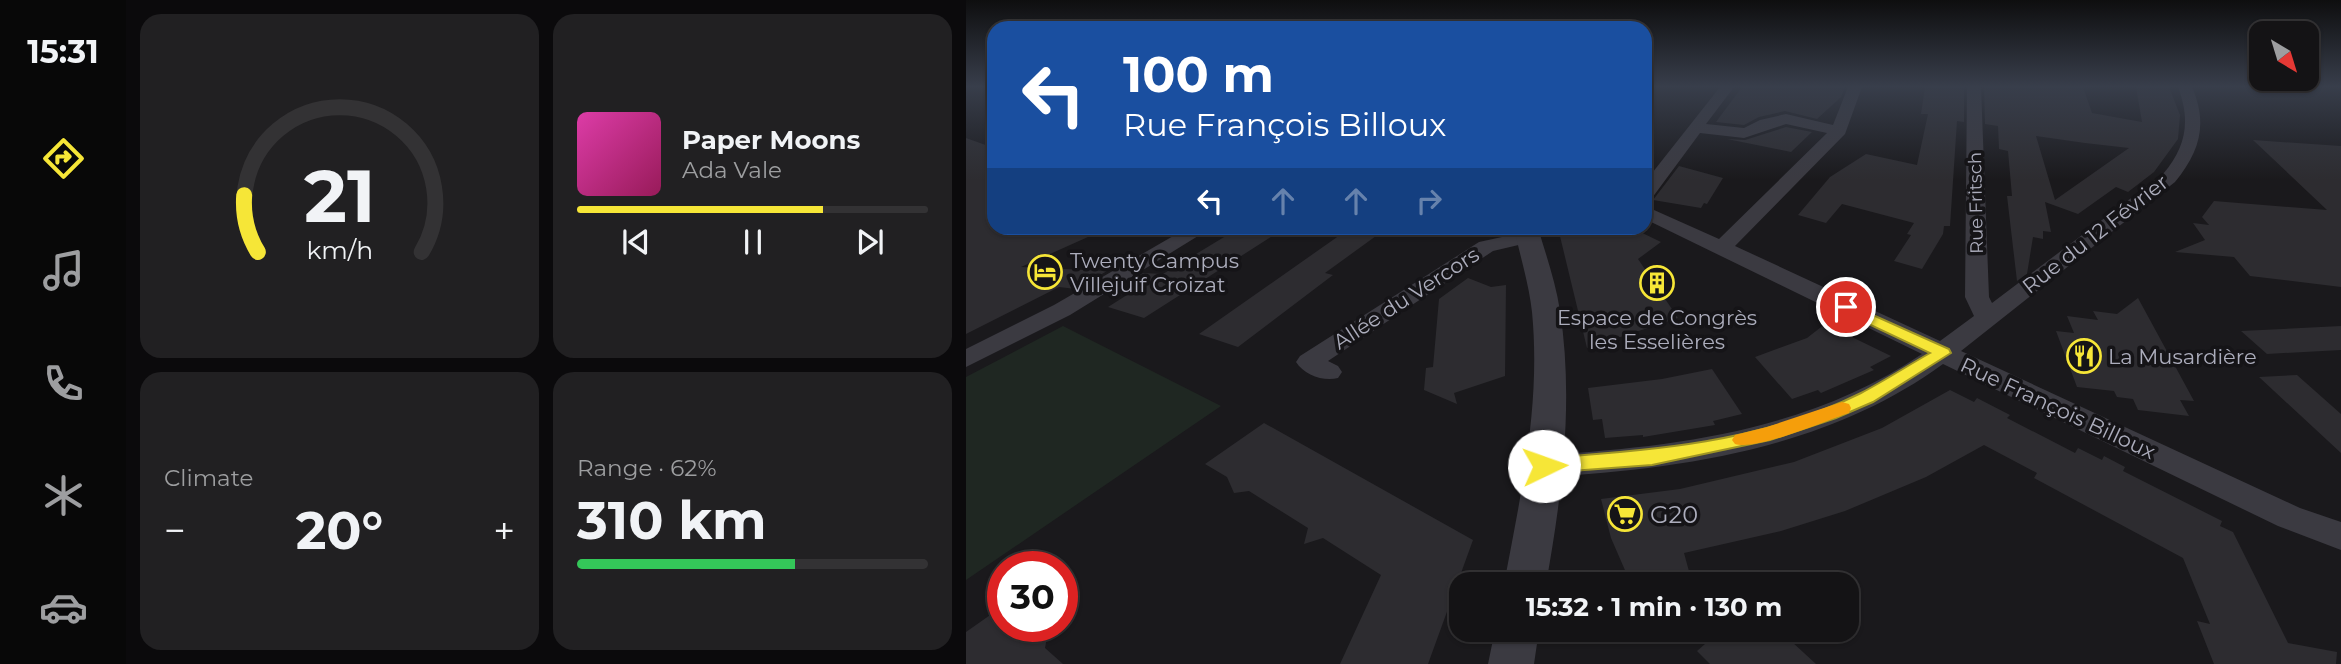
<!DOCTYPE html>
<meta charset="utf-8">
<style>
:root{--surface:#141315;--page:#212022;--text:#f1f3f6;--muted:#9d9ea0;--line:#333234;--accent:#f6e637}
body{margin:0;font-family:Montserrat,sans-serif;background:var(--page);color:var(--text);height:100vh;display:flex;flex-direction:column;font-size:26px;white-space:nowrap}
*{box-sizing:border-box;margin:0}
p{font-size:23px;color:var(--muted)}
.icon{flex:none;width:38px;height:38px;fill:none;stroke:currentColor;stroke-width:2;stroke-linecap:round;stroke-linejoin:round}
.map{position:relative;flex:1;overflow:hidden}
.drawer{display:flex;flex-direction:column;gap:14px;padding:14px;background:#0b0a0c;width:840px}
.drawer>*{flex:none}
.top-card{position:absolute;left:21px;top:21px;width:665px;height:214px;border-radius:21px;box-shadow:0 2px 5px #0004,0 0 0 2px var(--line);background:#1a4fa0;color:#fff;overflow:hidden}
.needle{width:46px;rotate:142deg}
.tools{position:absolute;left:1283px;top:21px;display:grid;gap:14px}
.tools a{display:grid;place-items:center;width:70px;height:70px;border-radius:14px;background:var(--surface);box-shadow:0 2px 5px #0004,0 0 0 2px var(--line);font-size:35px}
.speed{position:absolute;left:21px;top:551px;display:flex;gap:14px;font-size:35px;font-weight:700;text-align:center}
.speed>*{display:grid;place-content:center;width:91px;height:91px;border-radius:50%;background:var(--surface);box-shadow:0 2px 5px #0004,0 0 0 2px var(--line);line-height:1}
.speed .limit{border:10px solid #d22;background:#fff;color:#111}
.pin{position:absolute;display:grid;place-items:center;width:60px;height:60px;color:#fff;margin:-30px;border:4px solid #fff;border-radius:50%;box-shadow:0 2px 7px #0007}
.me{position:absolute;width:77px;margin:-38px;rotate:87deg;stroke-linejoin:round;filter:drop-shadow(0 0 5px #0008)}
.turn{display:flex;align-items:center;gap:24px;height:147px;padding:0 21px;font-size:32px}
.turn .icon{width:91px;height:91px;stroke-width:2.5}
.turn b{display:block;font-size:49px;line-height:60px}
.lanes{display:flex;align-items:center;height:66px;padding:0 21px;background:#0003;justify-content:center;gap:35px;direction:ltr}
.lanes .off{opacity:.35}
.big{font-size:52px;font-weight:700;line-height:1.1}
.drawer .widget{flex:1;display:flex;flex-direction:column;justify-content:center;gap:10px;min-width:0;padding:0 24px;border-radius:21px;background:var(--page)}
.drawer .dial{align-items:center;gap:0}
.dial svg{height:182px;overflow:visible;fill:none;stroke:var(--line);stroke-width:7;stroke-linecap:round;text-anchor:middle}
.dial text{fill:var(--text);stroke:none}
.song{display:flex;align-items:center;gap:21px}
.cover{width:84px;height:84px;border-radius:10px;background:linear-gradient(135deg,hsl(320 70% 55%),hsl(330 70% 35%))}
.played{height:7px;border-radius:4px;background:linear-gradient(90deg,var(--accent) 70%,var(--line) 70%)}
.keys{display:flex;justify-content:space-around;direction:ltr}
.heat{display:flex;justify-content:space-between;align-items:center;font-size:38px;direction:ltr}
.charge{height:10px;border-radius:5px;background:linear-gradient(90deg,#34c759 62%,var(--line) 0)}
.drawer .tiles{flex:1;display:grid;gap:14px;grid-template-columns:repeat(2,1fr)}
.trip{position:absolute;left:483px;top:572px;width:410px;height:70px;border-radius:21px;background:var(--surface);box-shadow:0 2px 5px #0004,0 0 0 2px var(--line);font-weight:700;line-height:70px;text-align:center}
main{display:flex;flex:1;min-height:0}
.dock{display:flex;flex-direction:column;width:126px;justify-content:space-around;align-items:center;background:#080808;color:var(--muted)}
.dock .icon{width:49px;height:49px}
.dock .current{color:var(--accent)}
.dock b{font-size:32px;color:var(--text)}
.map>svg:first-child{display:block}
.green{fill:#1f2722}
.building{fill:#2d2c30;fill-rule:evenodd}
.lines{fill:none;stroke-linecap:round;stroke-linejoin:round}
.minor{fill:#3b3a41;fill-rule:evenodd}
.tertiary{fill:#3b3a41;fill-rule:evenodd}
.route{fill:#f6e637;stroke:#a09624;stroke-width:2}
.slow{fill:#f59e0b}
.labels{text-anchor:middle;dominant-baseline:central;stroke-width:7;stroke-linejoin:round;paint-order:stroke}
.far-street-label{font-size:18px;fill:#acadbc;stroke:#151417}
.street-label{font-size:21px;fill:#acadbc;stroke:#151417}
.poi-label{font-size:21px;fill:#acadbc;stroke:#151417;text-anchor:start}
.near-poi-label{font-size:24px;fill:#acadbc;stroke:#151417;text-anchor:start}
</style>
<main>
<nav class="dock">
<b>15:31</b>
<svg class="icon current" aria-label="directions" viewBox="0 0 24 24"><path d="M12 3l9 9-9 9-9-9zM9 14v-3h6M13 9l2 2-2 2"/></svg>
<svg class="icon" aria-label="music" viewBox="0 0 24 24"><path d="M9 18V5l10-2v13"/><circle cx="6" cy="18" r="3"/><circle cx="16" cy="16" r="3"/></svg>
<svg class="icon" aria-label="phone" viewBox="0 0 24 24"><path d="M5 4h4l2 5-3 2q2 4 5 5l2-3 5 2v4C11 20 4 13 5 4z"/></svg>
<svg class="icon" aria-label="climate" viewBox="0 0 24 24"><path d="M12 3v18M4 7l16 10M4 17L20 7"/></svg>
<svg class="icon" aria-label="car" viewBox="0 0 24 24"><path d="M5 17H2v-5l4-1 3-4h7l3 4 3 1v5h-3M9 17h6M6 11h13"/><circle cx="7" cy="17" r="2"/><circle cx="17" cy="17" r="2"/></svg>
</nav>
<section class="drawer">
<div class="tiles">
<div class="widget dial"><svg viewBox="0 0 100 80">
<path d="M14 69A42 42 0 1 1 86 69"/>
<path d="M14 69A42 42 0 0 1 8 44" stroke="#f6e637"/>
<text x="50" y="56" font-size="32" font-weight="700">21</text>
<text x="50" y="72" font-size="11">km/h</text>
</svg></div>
<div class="widget">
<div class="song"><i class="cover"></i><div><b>Paper Moons</b><p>Ada Vale</p></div></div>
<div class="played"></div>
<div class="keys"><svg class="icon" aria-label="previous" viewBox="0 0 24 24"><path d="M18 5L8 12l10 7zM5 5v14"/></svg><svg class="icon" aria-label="pause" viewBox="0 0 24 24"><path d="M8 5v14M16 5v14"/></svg><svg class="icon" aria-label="next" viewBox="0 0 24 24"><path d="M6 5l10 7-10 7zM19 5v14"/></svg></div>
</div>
<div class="widget"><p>Climate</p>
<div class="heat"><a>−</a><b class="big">20°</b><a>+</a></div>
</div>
<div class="widget"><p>Range · 62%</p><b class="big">310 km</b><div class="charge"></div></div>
</div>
</section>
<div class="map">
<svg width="1375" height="664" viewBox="0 0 1375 664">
<rect width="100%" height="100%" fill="#1a191c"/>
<path class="green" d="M 97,326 L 255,406 L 0,580 L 0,377 Z"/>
<path class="building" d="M 776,87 L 879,87 L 875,97 L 851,119 L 819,111 L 793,117 L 778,125 L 750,122 Z
M 959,87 L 998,87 L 998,122 L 991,121 L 984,226 L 978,226 L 977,234 L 956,269 L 928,261 L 945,235 L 941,234 L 948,223 L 876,204 L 860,223 L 832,215 L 864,177 L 900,154 L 951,165 L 962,114 L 955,114 Z
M 1018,87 L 1117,87 L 1126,113 L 1176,122 L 1170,87 L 1203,87 L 1214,115 L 1212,139 L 1188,172 L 1162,192 L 1150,187 L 1112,214 L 1079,202 L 1085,232 L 1077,231 L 1077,239 L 1067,237 L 1061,274 L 1051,281 L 1041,196 L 1046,196 L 1042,151 L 1033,149 L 1032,126 L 1019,124 ZM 1070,136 L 1119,143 L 1163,148 L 1089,200 Z
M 820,127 L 846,132 L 825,152 L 761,139 L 779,140 Z
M 0,138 L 28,148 L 28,228 L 142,228 L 55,267 L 141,271 L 110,289 L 93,287 L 0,334 Z
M 1287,140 L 1375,146 L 1375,287 L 1284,276 L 1268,257 L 1209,252 L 1239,240 L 1227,223 L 1243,225 L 1236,217 L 1248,201 L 1361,210 Z
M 713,166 L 757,178 L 741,204 L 738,203 L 735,208 L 687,200 Z
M 273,228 L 319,228 L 178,318 L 142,307 L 161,295 L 144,293 L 177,273 L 197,274 Z
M 384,228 L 421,228 L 359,273 L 367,275 L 272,347 L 233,334 Z
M 592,228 L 666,228 L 695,242 L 672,259 L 712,318 L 621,348 Z
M 502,278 L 525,287 L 540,285 L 539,376 L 488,393 L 491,404 L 458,390 L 460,368 L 467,367 L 473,299 Z
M 1172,298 L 1228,401 L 1214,400 L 1223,416 L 1172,410 L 1167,399 L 1151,397 L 1148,391 L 1111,387 L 1090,331 L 1108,333 L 1101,316 L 1132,320 L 1127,311 L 1151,314 Z
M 859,324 L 925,356 L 904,367 L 908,370 L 855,393 L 852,390 L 826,399 L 789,357 L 841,338 Z
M 1375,326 L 1375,350 L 1301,354 L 1275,331 Z
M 746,369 L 776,414 L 747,421 L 749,425 L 677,437 L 677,435 L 639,438 L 636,419 L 627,420 L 622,388 L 696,379 Z
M 1331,375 L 1375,414 L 1375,453 L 1293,377 Z
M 984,390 L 1008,402 L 1011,398 L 1044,415 L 1041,418 L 1109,453 L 1112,448 L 1136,460 L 1138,456 L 1159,467 L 1157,471 L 1256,521 L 1254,526 L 1267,532 L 1322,643 L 1371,652 L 1370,664 L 1248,664 L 1231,621 L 1244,624 L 1217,558 L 1068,478 L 1071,473 L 1018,445 L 960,477 L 879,511 L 815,531 L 718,553 L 724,575 L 700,584 L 665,584 L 645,538 L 635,499 L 714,489 L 828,462 L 916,428 Z
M 298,423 L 507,540 L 462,664 L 374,664 L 415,575 L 357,538 L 338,544 L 342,528 L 283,491 L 268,493 L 261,477 L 239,464 Z
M 37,606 L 37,626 L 58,626 L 64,633 L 83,627 L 79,648 L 97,664 L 0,664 L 0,632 Z
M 755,630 L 813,630 L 850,664 L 744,664 L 731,651 Z"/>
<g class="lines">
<path class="minor" d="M 754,87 L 768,87 L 740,124 L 778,128 L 794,120 L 820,114 L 867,125 L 882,87 L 896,87 L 879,134 L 769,246 L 974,341 L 1008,316 L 999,297 L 1001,87 L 1015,87 L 1023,297 L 1026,303 L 1197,174 C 1220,147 1225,121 1212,87 L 1226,87 C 1242,124 1234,151 1209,182 L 995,351 L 1334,508 L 1375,522 L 1375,550 L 1312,526 L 977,364 C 862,448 717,469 578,477 L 567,474 L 563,466 L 567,458 L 578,455 C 711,447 844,430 956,354 L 679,219 L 679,206 L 753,239 L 861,133 L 820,124 L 778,138 L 734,133 L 686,198 L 679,200 L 679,182 Z
M 221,228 L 245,228 L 104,315 L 0,367 L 0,349 L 88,305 Z
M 563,231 L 570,233 L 573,237 L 570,241 L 527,251 L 362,361 L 372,366 L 376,372 L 372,378 C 358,382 338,375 330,362 L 334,356 L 513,242 Z"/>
<path class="tertiary" d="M 548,228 L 572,228 C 580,255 590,283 594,311 C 608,401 596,495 580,584 L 538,584 C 555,494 575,404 566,312 C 563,284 554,256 548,228 Z
M 529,630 L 573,630 L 568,664 L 522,664 Z"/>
</g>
<linearGradient id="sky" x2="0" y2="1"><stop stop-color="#0e0e0f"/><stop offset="0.48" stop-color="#383e4b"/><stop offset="1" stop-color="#383e4b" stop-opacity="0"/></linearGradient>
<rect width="1375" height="180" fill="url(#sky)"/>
<path class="route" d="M 880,303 L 983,349 L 985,353 L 907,402 L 870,418 L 804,440 L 686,465 L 578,473 L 571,471 L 568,466 L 571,461 L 578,458 C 684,451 798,442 895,393 C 918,381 941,366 964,353 L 875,311 L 872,307 L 875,304 Z"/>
<path class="slow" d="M 876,402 L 883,404 L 885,408 L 883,413 C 859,421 790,451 769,444 L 766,440 L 769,435 L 801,427 Z"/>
<defs>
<g id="hotel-ring" transform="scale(1.75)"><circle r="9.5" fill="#151417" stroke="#f6e637" stroke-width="1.5"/><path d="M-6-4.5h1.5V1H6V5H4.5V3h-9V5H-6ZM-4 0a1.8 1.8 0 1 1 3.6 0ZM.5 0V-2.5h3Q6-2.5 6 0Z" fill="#f6e637"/></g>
<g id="building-ring" transform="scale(1.75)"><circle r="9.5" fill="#151417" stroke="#f6e637" stroke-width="1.5"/><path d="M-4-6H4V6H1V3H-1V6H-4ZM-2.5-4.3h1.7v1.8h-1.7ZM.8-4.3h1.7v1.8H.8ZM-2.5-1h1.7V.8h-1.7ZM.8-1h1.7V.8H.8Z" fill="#f6e637"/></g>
<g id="restaurant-ring" transform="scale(1.75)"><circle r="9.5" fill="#151417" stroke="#f6e637" stroke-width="1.5"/><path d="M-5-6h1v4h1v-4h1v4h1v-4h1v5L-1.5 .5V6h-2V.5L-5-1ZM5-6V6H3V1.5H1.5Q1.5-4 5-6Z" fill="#f6e637"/></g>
<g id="supermarket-ring" transform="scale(1.75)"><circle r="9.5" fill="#151417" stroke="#f6e637" stroke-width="1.5"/><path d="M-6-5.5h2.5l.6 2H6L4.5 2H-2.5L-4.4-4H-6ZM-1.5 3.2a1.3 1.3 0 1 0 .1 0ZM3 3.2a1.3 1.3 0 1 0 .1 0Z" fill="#f6e637"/></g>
</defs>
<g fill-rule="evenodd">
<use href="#hotel-ring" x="79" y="272"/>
<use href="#building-ring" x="691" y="283"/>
<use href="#restaurant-ring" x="1118" y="356"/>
<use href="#supermarket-ring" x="659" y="514"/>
</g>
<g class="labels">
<g class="far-street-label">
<text transform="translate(1010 203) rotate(-91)">Rue Fritsch</text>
</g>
<g class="street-label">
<text transform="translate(1129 234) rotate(-38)">Rue du 12 Février</text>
<text transform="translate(440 298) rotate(-33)">Allée du Vercors</text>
<text transform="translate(1092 408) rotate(25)">Rue François Billoux</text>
</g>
<g class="poi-label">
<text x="104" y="260">Twenty Campus<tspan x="104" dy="24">Villejuif Croizat</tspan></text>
<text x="691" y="317" text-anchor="middle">Espace de Congrès<tspan x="691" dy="24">les Esselières</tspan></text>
<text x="1142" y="356">La Musardière</text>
</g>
<g class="near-poi-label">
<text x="684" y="514">G20</text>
</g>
</g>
</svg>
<div class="tools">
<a><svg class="needle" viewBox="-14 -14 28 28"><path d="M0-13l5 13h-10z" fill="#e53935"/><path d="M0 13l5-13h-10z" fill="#9d9ea0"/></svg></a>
</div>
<div class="speed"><div class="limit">30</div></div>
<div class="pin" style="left:880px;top:307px;background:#d93025"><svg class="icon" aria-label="arrive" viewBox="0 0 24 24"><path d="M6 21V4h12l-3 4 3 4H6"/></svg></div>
<svg class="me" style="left:578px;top:466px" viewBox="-20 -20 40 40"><circle r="19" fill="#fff"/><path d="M0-13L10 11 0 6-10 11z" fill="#f6e637"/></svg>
<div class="trip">15:32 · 1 min · 130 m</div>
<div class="top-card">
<div class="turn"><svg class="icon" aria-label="left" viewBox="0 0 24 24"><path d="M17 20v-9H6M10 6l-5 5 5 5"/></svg><div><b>100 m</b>Rue François Billoux</div></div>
<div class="lanes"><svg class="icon" aria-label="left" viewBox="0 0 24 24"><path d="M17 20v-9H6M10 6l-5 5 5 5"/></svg><svg class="icon off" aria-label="ahead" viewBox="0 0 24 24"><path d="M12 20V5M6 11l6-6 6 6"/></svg><svg class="icon off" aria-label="ahead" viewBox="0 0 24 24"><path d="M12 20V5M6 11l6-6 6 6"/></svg><svg class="icon off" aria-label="right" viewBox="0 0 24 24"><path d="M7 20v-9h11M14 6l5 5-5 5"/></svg></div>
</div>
</div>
</main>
